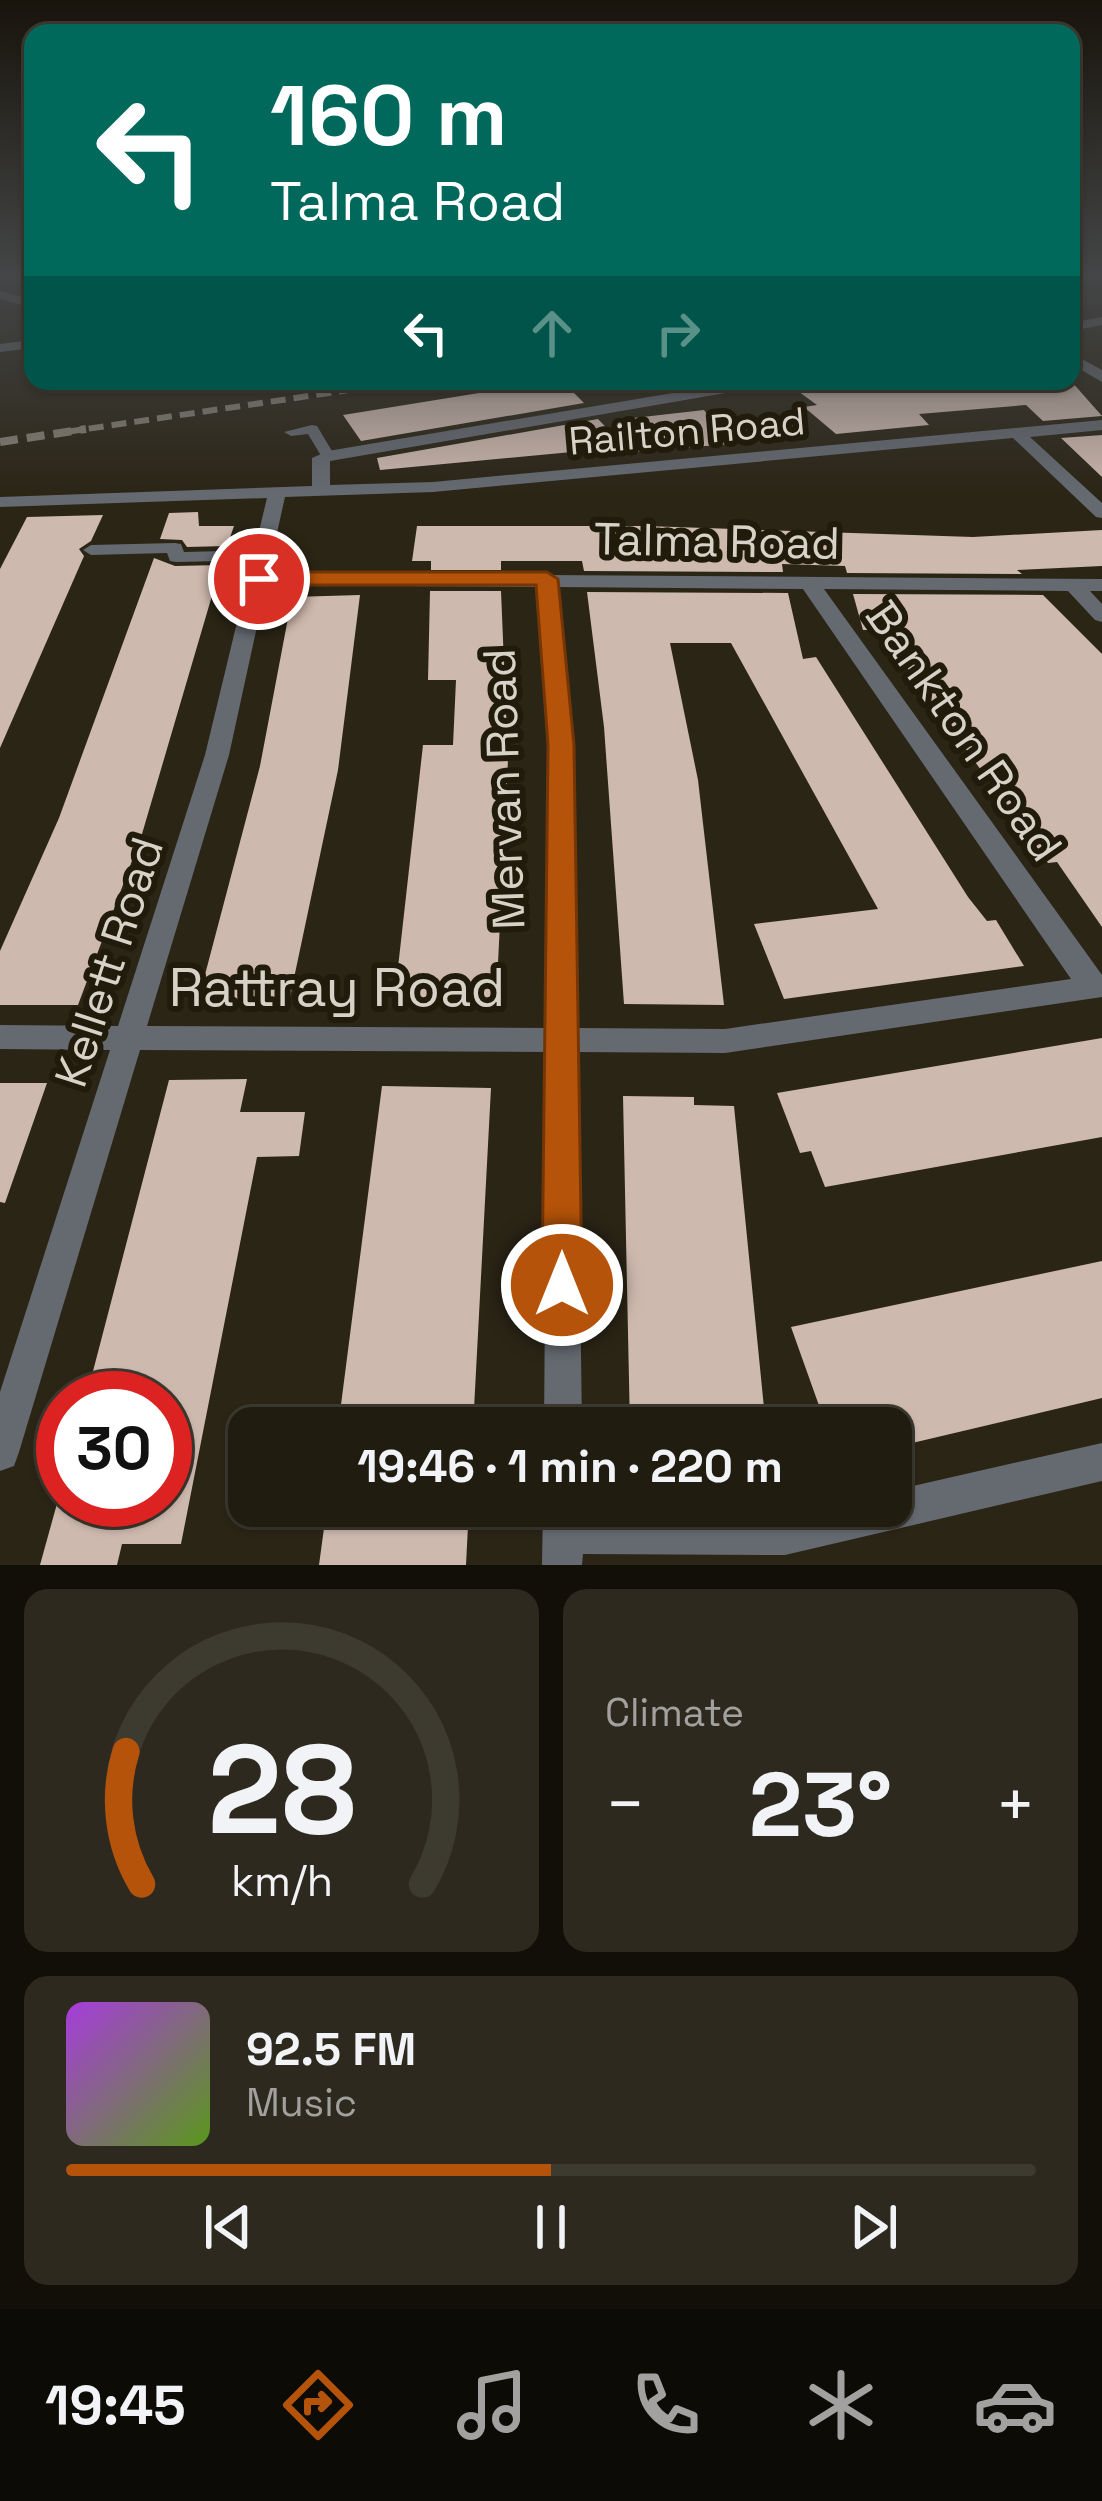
<!DOCTYPE html>
<meta charset="utf-8">
<style>
:root{--surface:#201c10;--page:#2d291e;--text:#f1f3f6;--muted:#a2a19f;--line:#3d3a30;--accent:#b45309}
body{margin:0;font-family:"Space Grotesk",sans-serif;background:var(--page);color:var(--text);height:100vh;display:flex;flex-direction:column;font-size:45px;white-space:nowrap}
*{box-sizing:border-box;margin:0}
p{font-size:39px;color:var(--muted)}
.icon{flex:none;width:66px;height:66px;fill:none;stroke:currentColor;stroke-width:2;stroke-linecap:round;stroke-linejoin:round}
.map{position:relative;height:1565px;overflow:hidden}
.sheet{display:flex;flex-direction:column;gap:24px;padding:24px;background:#120f09;flex:1}
.sheet>*{flex:none}
.guide{position:absolute;left:24px;top:24px;width:1056px;height:366px;border-radius:24px;box-shadow:0 3px 9px #0004,0 0 0 3px var(--line);background:#00695c;color:#fff;overflow:hidden}
.speed{position:absolute;left:36px;top:1371px;display:flex;gap:24px;font-size:60px;font-weight:700;text-align:center}
.speed>*{display:grid;place-content:center;width:156px;height:156px;border-radius:50%;background:var(--surface);box-shadow:0 3px 9px #0004,0 0 0 3px var(--line);line-height:1}
.speed .limit{border:18px solid #d22;background:#fff;color:#111}
.pin{position:absolute;display:grid;place-items:center;width:102px;height:102px;color:#fff;margin:-51px;border:6px solid #fff;border-radius:50%;box-shadow:0 3px 12px #0007}
.me{position:absolute;width:132px;margin:-66px;rotate:0deg;stroke-linejoin:round;filter:drop-shadow(0 0 9px #0008)}
.turn{display:flex;align-items:center;gap:42px;height:252px;padding:0 48px;font-size:54px}
.turn .icon{width:156px;height:156px;stroke-width:2.5}
.turn b{display:block;font-size:84px;line-height:102px}
.lanes{display:flex;align-items:center;height:114px;padding:0 48px;background:#0003;justify-content:center;gap:60px;direction:ltr}
.lanes .off{opacity:.35}
.big{font-size:90px;font-weight:700;line-height:1.1}
.sheet .tile{flex:1;display:flex;flex-direction:column;justify-content:center;gap:18px;min-width:0;padding:0 42px;border-radius:24px;background:var(--page)}
.sheet .dial{align-items:center;gap:0}
.dial svg{height:312px;overflow:visible;fill:none;stroke:var(--line);stroke-width:7;stroke-linecap:round;text-anchor:middle}
.dial text{fill:var(--text);stroke:none}
.song{display:flex;align-items:center;gap:36px}
.cover{width:144px;height:144px;border-radius:18px;background:linear-gradient(135deg,hsl(280 70% 55%),hsl(90 70% 35%))}
.played{height:12px;border-radius:6px;background:linear-gradient(90deg,var(--accent) 50%,var(--line) 50%)}
.keys{display:flex;justify-content:space-around;direction:ltr}
.heat{display:flex;justify-content:space-between;align-items:center;font-size:66px;direction:ltr}
.sheet .tiles{flex:1;display:grid;gap:24px;grid-template-columns:1fr 1fr}
.tile:last-child{grid-column:span 2}
.trip{position:absolute;left:228px;top:1407px;width:684px;height:120px;border-radius:24px;background:var(--surface);box-shadow:0 3px 9px #0004,0 0 0 3px var(--line);font-weight:700;line-height:120px;text-align:center}
.dock{display:flex;height:192px;justify-content:space-around;align-items:center;background:#0d0b06;color:var(--muted)}
.dock .icon{width:84px;height:84px}
.dock .selected{color:var(--accent)}
.dock b{font-size:54px;color:var(--text)}
.map>svg:first-child{display:block}
.building{fill:#ceb9af}
.lines{fill:none;stroke-linecap:round;stroke-linejoin:round}
.service{fill:#656a71;fill-rule:evenodd}
.minor{fill:#656a71;fill-rule:evenodd}
.rail-far1{stroke:#858074;stroke-width:6;stroke-dasharray:15 8;stroke-linecap:butt}
.rail{stroke:#858074;stroke-width:8;stroke-dasharray:18 9;stroke-linecap:butt}
.route{fill:#b45309;stroke:#753606;stroke-width:3}
.labels{text-anchor:middle;dominant-baseline:central;stroke-width:12;stroke-linejoin:round;paint-order:stroke}
.far-street-label{font-size:39px;fill:#d6d2c8;stroke:#211b0c}
.street-label{font-size:45px;fill:#d6d2c8;stroke:#211b0c}
.near-street-label{font-size:54px;fill:#d6d2c8;stroke:#211b0c}
</style>
<div class="map">
<svg width="1102" height="1565" viewBox="0 0 1102 1565">
<rect width="100%" height="100%" fill="#2b2516"/>
<path class="building" d="M 554,381 L 562,381 L 584,403 L 361,441 L 343,415 Z
M 784,381 L 1071,381 L 1102,416 L 1043,421 L 1026,405 L 919,414 L 929,425 L 836,434 L 804,407 L 817,405 Z
M 704,410 L 730,444 L 632,452 L 616,420 Z
M 598,419 L 625,447 L 380,470 L 377,458 Z
M 1102,435 L 1102,477 L 1061,438 Z
M 198,512 L 199,526 L 234,526 L 227,546 L 187,547 L 182,540 L 160,539 L 169,513 Z
M 103,515 L 91,541 L 79,549 L 84,556 L 0,748 L 0,569 L 27,517 Z
M 417,526 L 645,526 L 973,537 L 1102,530 L 1102,566 L 1017,570 L 1022,574 L 847,573 L 845,566 L 782,564 L 783,572 L 584,571 L 582,561 L 501,561 L 501,570 L 431,570 L 431,561 L 412,561 Z
M 154,558 L 175,566 L 221,565 L 142,834 L 78,1005 L 0,1005 L 0,951 L 59,818 Z
M 430,591 L 501,591 L 508,760 L 496,1004 L 394,1003 L 423,745 L 453,745 L 456,680 L 428,680 Z
M 587,592 L 788,593 L 803,659 L 816,657 L 968,897 L 987,921 L 996,920 L 1024,966 L 784,999 L 754,924 L 878,909 L 731,643 L 670,643 L 698,780 L 724,1005 L 624,1004 L 604,727 Z
M 853,594 L 1043,595 L 1102,654 L 1102,927 L 1057,862 L 1048,863 L 880,630 L 863,630 Z
M 360,595 L 338,770 L 290,997 L 254,997 L 252,1006 L 197,1005 L 260,766 L 292,597 Z
M 1102,1038 L 1102,1137 L 825,1187 L 811,1151 L 800,1153 L 777,1093 Z
M 247,1079 L 240,1112 L 305,1112 L 299,1156 L 257,1157 L 181,1544 L 122,1544 L 117,1565 L 40,1565 L 58,1500 L 165,1500 L 165,1398 L 86,1398 L 169,1080 Z
M 0,1083 L 47,1083 L 5,1203 L 0,1202 Z
M 382,1086 L 491,1088 L 473,1428 L 338,1428 Z
M 623,1096 L 694,1097 L 694,1105 L 734,1106 L 766,1428 L 630,1428 Z
M 1102,1261 L 1102,1398 L 891,1448 L 891,1428 L 827,1428 L 791,1327 Z
M 327,1506 L 469,1506 L 466,1565 L 319,1565 Z"/>
<g class="lines">
<path class="service" d="M 0,291 L 33,300 L 33,308 L 0,299 Z
M 312,425 L 317,426 L 335,456 L 333,459 L 323,459 L 308,434 L 291,436 L 284,432 Z
M 175,543 L 181,544 L 184,552 L 264,550 L 272,555 L 264,560 L 176,562 L 170,561 L 167,553 L 91,555 L 83,550 L 91,545 Z"/>
<path class="minor" d="M 1102,317 L 1102,325 L 1071,331 L 1071,323 Z
M 33,340 L 33,348 L 0,352 L 0,344 Z
M 1071,353 L 1102,370 L 1102,382 L 1071,364 Z
M 738,382 L 743,384 L 743,390 L 330,461 L 330,485 L 433,482 L 1102,420 L 1102,430 L 1030,437 L 1102,503 L 1102,518 L 1096,517 L 1013,438 L 433,492 L 285,497 L 268,573 L 1102,579 L 1102,591 L 1090,591 L 1102,604 L 1102,622 L 1095,620 L 1068,591 L 824,589 L 1102,975 L 1102,997 L 725,1053 L 577,1052 L 582,1428 L 544,1428 L 547,1052 L 140,1050 L 19,1452 L 14,1466 L 0,1471 L 0,1392 L 110,1050 L 0,1049 L 0,1025 L 118,1026 L 205,755 L 267,498 L 0,507 L 0,497 L 312,486 L 312,458 L 328,451 ZM 266,585 L 538,587 L 549,745 L 547,1028 L 147,1026 L 229,755 ZM 558,587 L 803,589 L 1071,979 L 725,1029 L 576,1028 L 573,745 Z
M 1102,1443 L 1102,1481 L 785,1555 L 583,1554 L 582,1565 L 542,1565 L 543,1506 L 583,1506 L 583,1514 L 785,1515 L 824,1506 L 891,1506 L 891,1491 Z"/>
<path class="rail-far1" d="M 66,432 L 410,381"/>
<path class="rail" d="M 0,442 L 86,429"/>
</g>
<linearGradient id="sky" x2="0" y2="1"><stop stop-color="#18140c"/><stop offset="0.56" stop-color="#444647"/><stop offset="1" stop-color="#444647" stop-opacity="0"/></linearGradient>
<rect width="1102" height="495" fill="url(#sky)"/>
<path class="route" d="M 547,572 L 558,579 L 574,745 L 582,1285 L 576,1298 L 562,1303 L 548,1298 L 542,1285 L 548,745 L 536,585 L 259,585 L 248,579 L 259,572 Z"/>
<g class="labels">
<g class="far-street-label">
<text transform="translate(687 431) rotate(-5)">Railton Road</text>
</g>
<g class="street-label">
<text transform="translate(717 541) rotate(1)">Talma Road</text>
<text transform="translate(964 731) rotate(55)">Bankton Road</text>
<text transform="translate(504 789) rotate(-92)">Mervan Road</text>
<text transform="translate(109 962) rotate(-72)">Kellett Road</text>
</g>
<g class="near-street-label">
<text x="337" y="987">Rattray Road</text>
</g>
</g>
</svg>
<div class="speed"><div class="limit">30</div></div>
<div class="pin" style="left:259px;top:579px;background:#d93025"><svg class="icon" aria-label="arrive" viewBox="0 0 24 24"><path d="M6 21V4h12l-3 4 3 4H6"/></svg></div>
<svg class="me" style="left:562px;top:1285px" viewBox="-20 -20 40 40"><circle r="17" fill="#b45309" stroke="#fff" stroke-width="3"/><path d="M0-11L8 9 0 5-8 9z" fill="#fff"/></svg>
<div class="trip">19:46 · 1 min · 220 m</div>
<div class="guide">
<div class="turn"><svg class="icon" aria-label="left" viewBox="0 0 24 24"><path d="M17 20v-9H6M10 6l-5 5 5 5"/></svg><div><b>160 m</b>Talma Road</div></div>
<div class="lanes"><svg class="icon" aria-label="left" viewBox="0 0 24 24"><path d="M17 20v-9H6M10 6l-5 5 5 5"/></svg><svg class="icon off" aria-label="ahead" viewBox="0 0 24 24"><path d="M12 20V5M6 11l6-6 6 6"/></svg><svg class="icon off" aria-label="right" viewBox="0 0 24 24"><path d="M7 20v-9h11M14 6l5 5-5 5"/></svg></div>
</div>
</div>
<section class="sheet">
<div class="tiles">
<div class="tile dial"><svg viewBox="0 0 100 80">
<path d="M14 69A42 42 0 1 1 86 69"/>
<path d="M14 69A42 42 0 0 1 10 35" stroke="#b45309"/>
<text x="50" y="56" font-size="32" font-weight="700">28</text>
<text x="50" y="72" font-size="11">km/h</text>
</svg></div>
<div class="tile"><p>Climate</p>
<div class="heat"><a>−</a><b class="big">23°</b><a>+</a></div>
</div>
<div class="tile">
<div class="song"><i class="cover"></i><div><b>92.5 FM</b><p>Music</p></div></div>
<div class="played"></div>
<div class="keys"><svg class="icon" aria-label="previous" viewBox="0 0 24 24"><path d="M18 5L8 12l10 7zM5 5v14"/></svg><svg class="icon" aria-label="pause" viewBox="0 0 24 24"><path d="M8 5v14M16 5v14"/></svg><svg class="icon" aria-label="next" viewBox="0 0 24 24"><path d="M6 5l10 7-10 7zM19 5v14"/></svg></div>
</div>
</div>
</section>
<nav class="dock">
<b>19:45</b>
<svg class="icon selected" aria-label="directions" viewBox="0 0 24 24"><path d="M12 3l9 9-9 9-9-9zM9 14v-3h6M13 9l2 2-2 2"/></svg>
<svg class="icon" aria-label="music" viewBox="0 0 24 24"><path d="M9 18V5l10-2v13"/><circle cx="6" cy="18" r="3"/><circle cx="16" cy="16" r="3"/></svg>
<svg class="icon" aria-label="phone" viewBox="0 0 24 24"><path d="M5 4h4l2 5-3 2q2 4 5 5l2-3 5 2v4C11 20 4 13 5 4z"/></svg>
<svg class="icon" aria-label="climate" viewBox="0 0 24 24"><path d="M12 3v18M4 7l16 10M4 17L20 7"/></svg>
<svg class="icon" aria-label="car" viewBox="0 0 24 24"><path d="M5 17H2v-5l4-1 3-4h7l3 4 3 1v5h-3M9 17h6M6 11h13"/><circle cx="7" cy="17" r="2"/><circle cx="17" cy="17" r="2"/></svg>
</nav>
